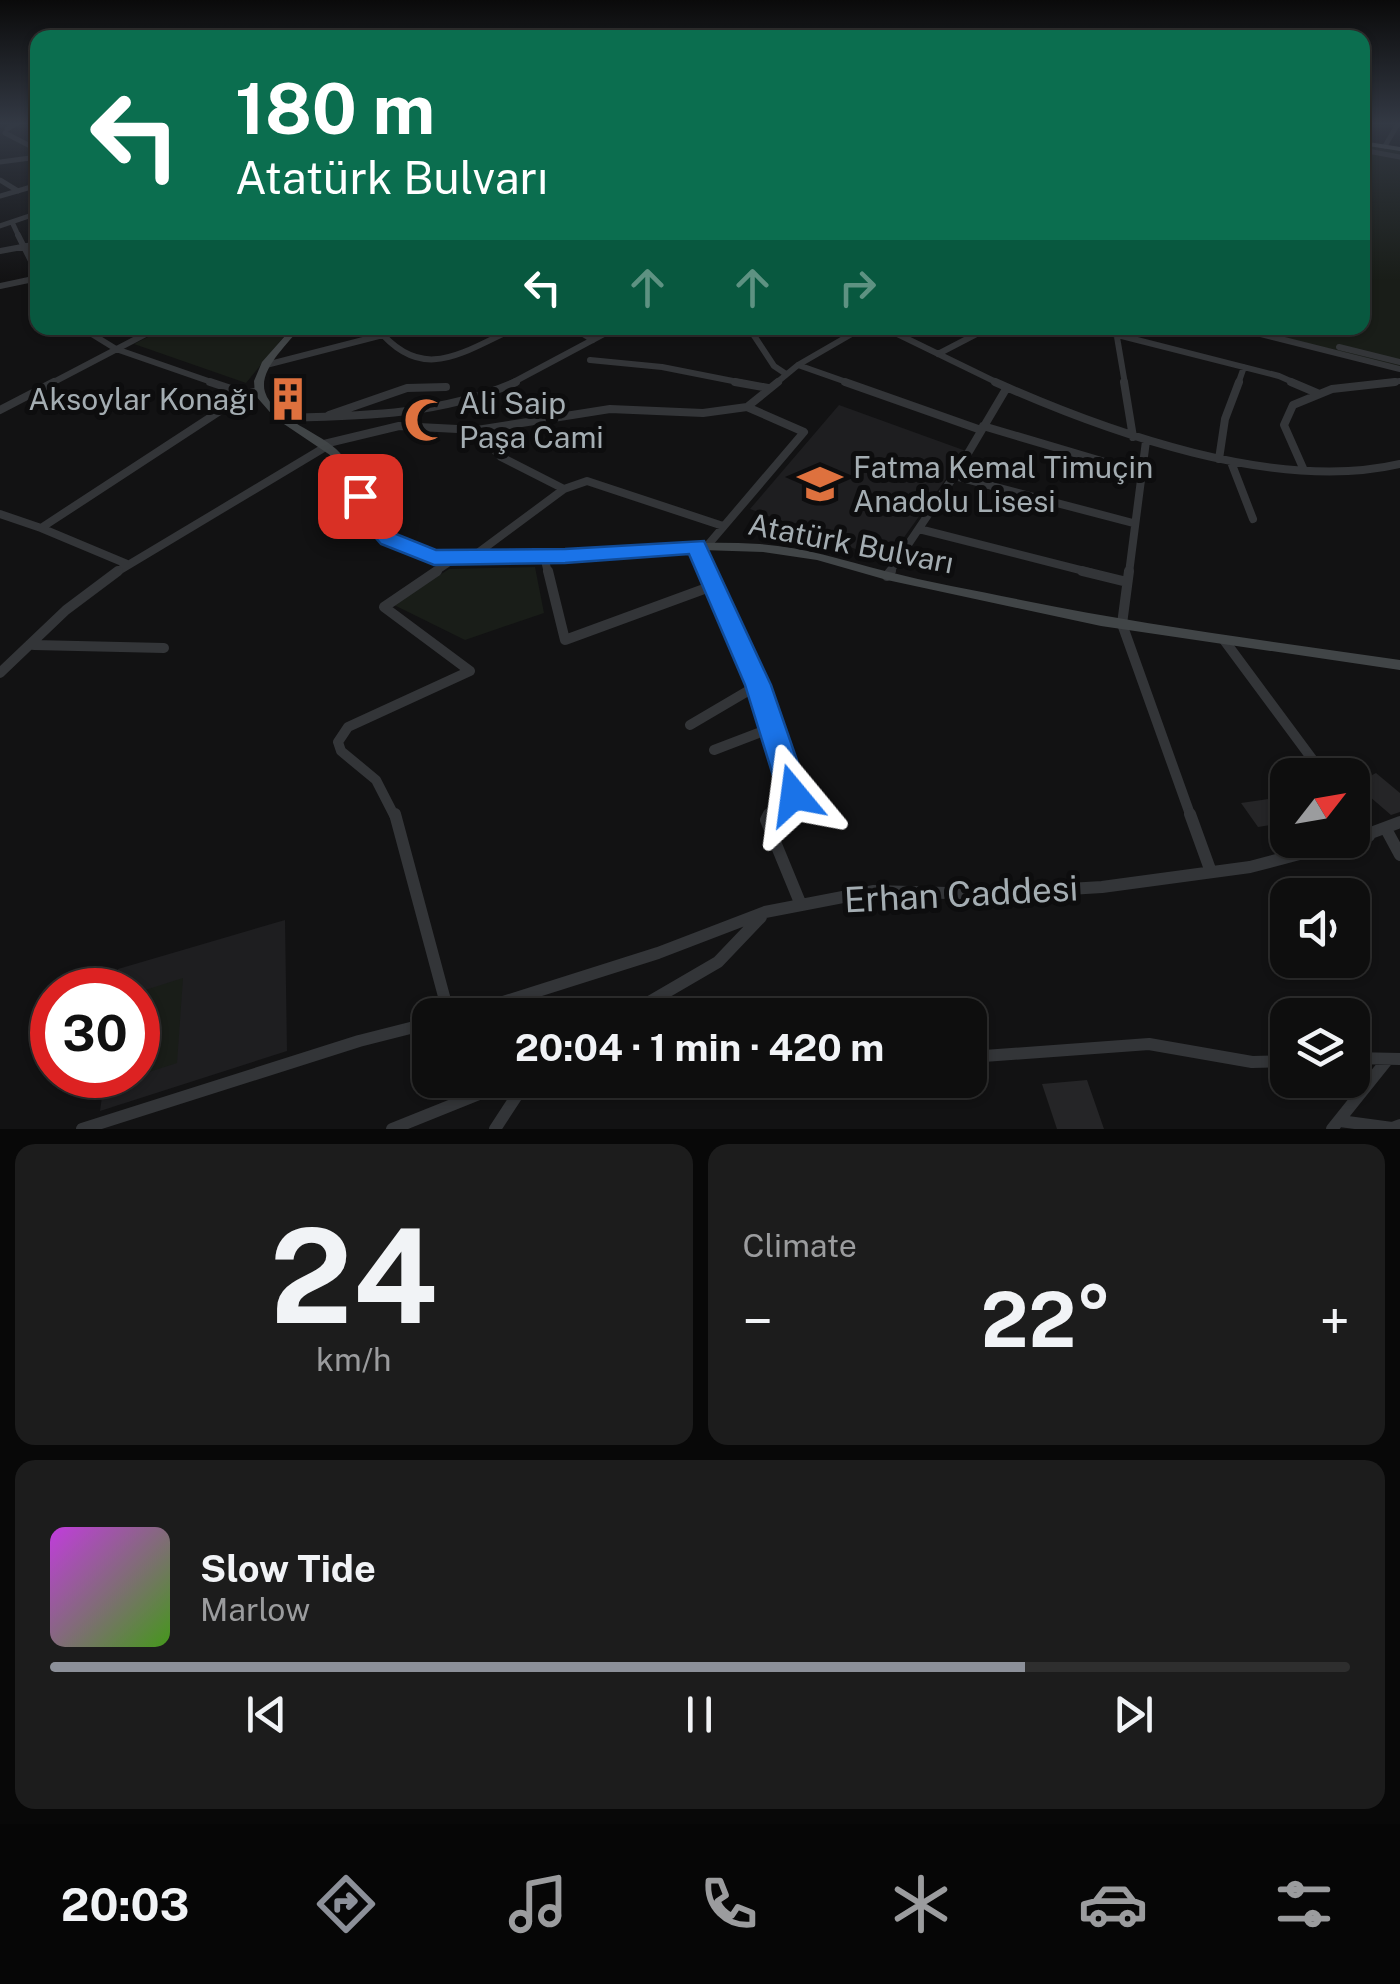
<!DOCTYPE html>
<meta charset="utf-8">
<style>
:root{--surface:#0e0e0e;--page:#1c1c1c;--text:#f1f3f6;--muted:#9b9c9e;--line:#2e2e2e;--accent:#8c9099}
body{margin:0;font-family:"Public Sans",sans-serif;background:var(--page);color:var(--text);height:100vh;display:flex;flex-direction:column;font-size:38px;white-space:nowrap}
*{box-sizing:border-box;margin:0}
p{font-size:32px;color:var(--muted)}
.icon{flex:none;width:55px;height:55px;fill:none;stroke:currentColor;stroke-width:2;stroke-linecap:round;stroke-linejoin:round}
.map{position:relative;height:1129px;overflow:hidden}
.sheet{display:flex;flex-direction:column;gap:15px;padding:15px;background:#080808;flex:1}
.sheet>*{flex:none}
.banner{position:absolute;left:30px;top:30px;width:1340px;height:305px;border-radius:20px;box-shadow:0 2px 8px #0004,0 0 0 2px var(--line);background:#0b6e4f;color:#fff;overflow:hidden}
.needle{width:65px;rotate:59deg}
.controls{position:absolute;left:1270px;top:758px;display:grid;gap:20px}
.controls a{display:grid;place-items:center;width:100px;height:100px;border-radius:20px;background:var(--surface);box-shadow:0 2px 8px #0004,0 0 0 2px var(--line);font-size:50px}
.speed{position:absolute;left:30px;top:968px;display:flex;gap:20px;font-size:50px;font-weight:700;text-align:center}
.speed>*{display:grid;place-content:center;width:130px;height:130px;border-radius:50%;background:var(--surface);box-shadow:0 2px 8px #0004,0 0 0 2px var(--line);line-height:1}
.speed .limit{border:15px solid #d22;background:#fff;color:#111}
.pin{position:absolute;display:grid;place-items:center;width:85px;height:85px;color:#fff;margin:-42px;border-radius:20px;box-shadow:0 5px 15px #0006}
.me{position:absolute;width:110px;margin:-55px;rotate:344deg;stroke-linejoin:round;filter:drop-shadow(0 0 8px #0008)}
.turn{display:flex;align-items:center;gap:35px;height:210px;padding:0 40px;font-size:45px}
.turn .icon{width:130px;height:130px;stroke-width:2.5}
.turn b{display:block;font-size:70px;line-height:85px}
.lanes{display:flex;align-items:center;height:95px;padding:0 40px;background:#0003;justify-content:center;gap:50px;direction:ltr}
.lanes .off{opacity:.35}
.big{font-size:75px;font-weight:700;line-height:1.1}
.sheet .tile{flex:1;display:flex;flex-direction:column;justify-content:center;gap:15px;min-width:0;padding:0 35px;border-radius:20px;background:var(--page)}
.sheet .dial{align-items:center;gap:0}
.dial b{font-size:130px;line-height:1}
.song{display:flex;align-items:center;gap:30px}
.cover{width:120px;height:120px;border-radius:15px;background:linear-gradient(135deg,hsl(290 70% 55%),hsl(100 70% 35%))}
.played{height:10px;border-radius:5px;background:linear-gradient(90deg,var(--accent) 75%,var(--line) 75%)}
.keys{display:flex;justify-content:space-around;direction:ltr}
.heat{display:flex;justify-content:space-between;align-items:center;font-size:55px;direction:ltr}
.sheet .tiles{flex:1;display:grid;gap:15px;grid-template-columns:1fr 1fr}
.tile:last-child{grid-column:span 2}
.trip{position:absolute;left:412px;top:998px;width:575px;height:100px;border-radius:20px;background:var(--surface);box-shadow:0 2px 8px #0004,0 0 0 2px var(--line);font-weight:700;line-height:100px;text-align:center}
.tab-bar{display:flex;height:160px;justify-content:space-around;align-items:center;background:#060606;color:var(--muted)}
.tab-bar .icon{width:70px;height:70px}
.tab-bar .on{color:var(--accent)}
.tab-bar b{font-size:45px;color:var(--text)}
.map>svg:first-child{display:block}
.built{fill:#1e1e20}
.green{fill:#191d18}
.building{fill:#252527}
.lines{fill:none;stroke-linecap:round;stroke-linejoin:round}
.minor-far4{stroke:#333538;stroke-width:5}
.minor-far3{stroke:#333538;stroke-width:6}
.minor-far2{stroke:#333538;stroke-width:8}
.minor-far1{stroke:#333538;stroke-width:10}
.minor{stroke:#333538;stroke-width:12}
.secondary{fill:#414547;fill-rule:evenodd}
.primary{fill:#4f5356;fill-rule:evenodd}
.route{fill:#1a73e8;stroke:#114b97;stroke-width:2.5}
.labels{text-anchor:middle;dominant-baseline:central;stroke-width:10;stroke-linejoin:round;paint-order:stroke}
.poi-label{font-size:30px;fill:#a4adb2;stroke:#0d0d0e;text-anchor:start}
.street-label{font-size:30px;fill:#a4adb2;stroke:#0d0d0e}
.near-street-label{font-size:35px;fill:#a4adb2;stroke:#0d0d0e}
</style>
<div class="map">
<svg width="1400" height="1129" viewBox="0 0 1400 1129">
<rect width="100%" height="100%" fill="#121213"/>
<path class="built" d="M 839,405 L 966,451 L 887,561 L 750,509 Z
M 285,920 L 287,1051 L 100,1111 L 105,1075 L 138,1075 L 138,990 L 115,990 L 118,969 Z"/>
<path class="green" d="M 1363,144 L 1400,150 L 1400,367 L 1248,328 L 1362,328 Z
M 166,328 L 291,328 L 246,383 L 134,344 Z
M 535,567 L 544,613 L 465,640 L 394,605 L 449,569 Z
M 183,978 L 177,1063 L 130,1078 L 138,1075 L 139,992 Z"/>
<path class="building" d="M 1376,773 L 1400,793 L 1400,812 L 1391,815 L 1355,784 Z
M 1276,798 L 1288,814 L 1288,822 L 1258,827 L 1241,803 Z
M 1087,1080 L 1104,1129 L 1057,1129 L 1042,1084 Z"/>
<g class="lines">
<path class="minor-far4" d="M 7,129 L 19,122
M 5,133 L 38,150
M 1385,146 L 1399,122
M 1362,150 L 1400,157
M 0,162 L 38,157
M 0,180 L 18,191
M 0,196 L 38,185
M 12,222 L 19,237
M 0,226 L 38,213"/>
<path class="minor-far3" d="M 18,235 L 38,275
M 0,251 L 38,244
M 0,286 L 38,278
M 82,328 L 116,349 L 217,384
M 377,328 C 422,384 461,353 515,328
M 587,328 L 578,331 L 593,340
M 749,328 L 774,366 L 786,374
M 885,328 L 1000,384
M 1090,328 L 1279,376 L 1297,384
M 1237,328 L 1400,369
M 1117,337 L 1125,384
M 1339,347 L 1400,362
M 938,354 L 988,328
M 590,360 L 662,367 L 748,384
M 266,365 L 410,328
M 798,365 L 852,384
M 50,384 L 157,328
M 510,384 L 615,328
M 775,384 L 798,365 L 862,328
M 1238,384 L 1244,367
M 1374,384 L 1400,381"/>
<path class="minor-far2" d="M 210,382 L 246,394 L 259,391
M 735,382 L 768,388
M 845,382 L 981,430
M 995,382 C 1107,432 1276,493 1400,464
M 1124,382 L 1133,437
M 1291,382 L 1317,393
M 0,410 L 54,382
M 329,415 L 407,388 L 446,387
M 282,418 C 363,416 441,415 516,382
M 983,426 L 1142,473
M 477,430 L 610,409 L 703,413 L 747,407
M 324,444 L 399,426 L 477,430 L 501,457 L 564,489
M 1219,459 L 1225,419 L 1239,382
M 1231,462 L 1253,519
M 1303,468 L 1284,425 L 1293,405 L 1332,389 L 1395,382
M 954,477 L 1006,389
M 0,514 L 41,528 L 246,394
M 41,528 L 127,564
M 919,529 L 1092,573
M 696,546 L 709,573
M 707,546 L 804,432 L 747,407 L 778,382
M 544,556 L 548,573
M 471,558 L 564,489 L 587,481 L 723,526
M 115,573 L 327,446
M 433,573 L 455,558
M 889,573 L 954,476 L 1133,523
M 1129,573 L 1146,441"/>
<path class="minor-far1" d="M 548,571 L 565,640 L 715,585
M 708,571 L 736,629 L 795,789 L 792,797 L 767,817
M 1082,571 L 1127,582
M 1129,571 L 1122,624 L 1191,817
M 887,576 L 891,571
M 1224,640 L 1324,775
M 34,645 L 164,648
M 0,673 L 66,610 L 118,571
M 690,725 L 758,685
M 714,750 L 774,727
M 1352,813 L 1355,817
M 395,817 L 376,780 L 341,751 L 338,742 L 348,727 L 470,671 L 384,607 L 437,571"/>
<path class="minor" d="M 395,814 L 449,1015
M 769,814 L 766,820 L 801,905
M 1190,814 L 1211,872
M 1353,814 L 1369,836
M 1386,829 L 1400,855
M 1352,840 L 1400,822
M 462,1015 L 658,953 L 765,912 L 874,891 L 985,894 L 1102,887 L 1250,867 L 1352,840
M 627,1015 L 718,962 L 761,917
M 970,1057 L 1149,1044 L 1252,1062 L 1288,1061
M 1352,1058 L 1400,1059
M 1340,1121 L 1392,1128 L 1400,1125
M 82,1129 L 359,1041 L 430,1023
M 392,1129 L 514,1080
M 495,1129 L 527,1080
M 1332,1129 L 1388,1059"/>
<path class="secondary" d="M 292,328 L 300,328 C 288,344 258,370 265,392 C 273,419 323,433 340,453 C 368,488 371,533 420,549 C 448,559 480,554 510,553 C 593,551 676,539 760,544 C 803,547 843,560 885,571 C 931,583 979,591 1026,601 C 1150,626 1275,642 1400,660 L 1400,670 L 1101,626 L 887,580 L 817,560 L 763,552 L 702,550 L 565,560 L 444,563 L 410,555 L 385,542 L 373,530 L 330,455 L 275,418 L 255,395 L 254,381 L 262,362 Z"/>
<path class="primary" d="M 1362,141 L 1400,147 L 1400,151 L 1362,145 Z"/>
</g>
<linearGradient id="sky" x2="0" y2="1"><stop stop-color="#0a0a0a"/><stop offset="0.44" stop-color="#333944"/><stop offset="1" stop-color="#333944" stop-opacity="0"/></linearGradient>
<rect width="1400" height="280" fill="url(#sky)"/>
<path class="route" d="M 360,490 L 367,492 L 396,534 L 436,550 L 565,549 L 704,541 L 771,685 L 809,795 L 804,804 L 794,807 L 784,804 L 779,795 L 745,685 L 689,554 L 565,563 L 434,565 L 381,544 L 362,522 L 349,496 Z"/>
<defs>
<g id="building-bare" transform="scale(3.45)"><path d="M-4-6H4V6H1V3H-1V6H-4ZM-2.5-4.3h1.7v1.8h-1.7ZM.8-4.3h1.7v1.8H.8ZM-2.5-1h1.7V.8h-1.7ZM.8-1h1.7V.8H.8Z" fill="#de713e" stroke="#0d0d0e" stroke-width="2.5" paint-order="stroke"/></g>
<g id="mosque-bare" transform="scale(3.45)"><path d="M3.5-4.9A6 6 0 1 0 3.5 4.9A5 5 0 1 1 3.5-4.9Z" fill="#de713e" stroke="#0d0d0e" stroke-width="2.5" paint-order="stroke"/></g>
<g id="school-bare" transform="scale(3.45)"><path d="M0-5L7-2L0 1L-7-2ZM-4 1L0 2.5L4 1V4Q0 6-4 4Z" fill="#de713e" stroke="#0d0d0e" stroke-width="2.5" paint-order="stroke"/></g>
</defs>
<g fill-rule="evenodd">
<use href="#building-bare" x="288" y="399"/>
<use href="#mosque-bare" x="426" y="420"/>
<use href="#school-bare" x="820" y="484"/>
</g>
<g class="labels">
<g class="poi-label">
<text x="255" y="399" text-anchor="end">Aksoylar Konağı</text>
<text x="459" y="403">Ali Saip<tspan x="459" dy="34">Paşa Cami</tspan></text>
<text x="853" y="467">Fatma Kemal Timuçin<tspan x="853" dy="34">Anadolu Lisesi</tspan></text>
</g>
<g class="street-label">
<text transform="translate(851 543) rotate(11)">Atatürk Bulvarı</text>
</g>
<g class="near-street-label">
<text transform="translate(961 894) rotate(-3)">Erhan Caddesi</text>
</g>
</g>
</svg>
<div class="controls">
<a><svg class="needle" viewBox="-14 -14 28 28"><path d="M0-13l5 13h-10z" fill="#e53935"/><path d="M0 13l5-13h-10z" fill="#9b9c9e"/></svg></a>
<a><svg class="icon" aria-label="sound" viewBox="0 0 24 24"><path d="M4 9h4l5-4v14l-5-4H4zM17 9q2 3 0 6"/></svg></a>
<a><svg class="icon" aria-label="layers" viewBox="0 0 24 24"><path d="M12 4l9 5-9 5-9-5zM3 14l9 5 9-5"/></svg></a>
</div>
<div class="speed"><div class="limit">30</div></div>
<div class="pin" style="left:360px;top:496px;background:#d93025"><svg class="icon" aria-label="arrive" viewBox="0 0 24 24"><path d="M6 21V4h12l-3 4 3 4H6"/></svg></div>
<svg class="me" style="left:794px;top:795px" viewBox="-20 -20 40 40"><path d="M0-17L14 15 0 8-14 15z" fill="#1a73e8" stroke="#fff" stroke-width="4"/></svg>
<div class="trip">20:04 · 1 min · 420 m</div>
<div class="banner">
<div class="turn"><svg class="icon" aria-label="left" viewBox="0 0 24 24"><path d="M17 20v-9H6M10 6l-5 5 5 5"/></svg><div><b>180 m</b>Atatürk Bulvarı</div></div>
<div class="lanes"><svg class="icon" aria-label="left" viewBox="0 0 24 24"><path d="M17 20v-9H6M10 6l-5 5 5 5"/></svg><svg class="icon off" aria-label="ahead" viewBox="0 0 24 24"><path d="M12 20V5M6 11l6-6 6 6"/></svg><svg class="icon off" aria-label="ahead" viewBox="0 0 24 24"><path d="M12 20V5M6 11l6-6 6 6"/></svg><svg class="icon off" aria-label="right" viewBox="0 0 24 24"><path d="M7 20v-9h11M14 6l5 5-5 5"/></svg></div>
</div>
</div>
<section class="sheet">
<div class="tiles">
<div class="tile dial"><b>24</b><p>km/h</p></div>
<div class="tile"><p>Climate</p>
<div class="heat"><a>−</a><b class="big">22°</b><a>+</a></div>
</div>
<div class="tile">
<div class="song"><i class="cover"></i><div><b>Slow Tide</b><p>Marlow</p></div></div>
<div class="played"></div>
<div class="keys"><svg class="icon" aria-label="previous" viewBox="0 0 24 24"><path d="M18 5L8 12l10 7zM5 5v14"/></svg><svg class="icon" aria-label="pause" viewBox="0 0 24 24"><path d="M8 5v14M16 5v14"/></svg><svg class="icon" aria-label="next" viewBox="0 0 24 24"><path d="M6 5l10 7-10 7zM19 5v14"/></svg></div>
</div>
</div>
</section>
<nav class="tab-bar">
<b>20:03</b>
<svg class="icon on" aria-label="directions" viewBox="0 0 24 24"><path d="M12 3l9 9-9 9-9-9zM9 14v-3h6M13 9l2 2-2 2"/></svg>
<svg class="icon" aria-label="music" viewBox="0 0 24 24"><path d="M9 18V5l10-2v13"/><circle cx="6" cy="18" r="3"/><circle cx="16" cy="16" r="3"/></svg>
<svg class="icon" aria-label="phone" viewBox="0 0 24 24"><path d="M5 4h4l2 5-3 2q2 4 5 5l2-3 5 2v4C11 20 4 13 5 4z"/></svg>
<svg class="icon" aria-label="climate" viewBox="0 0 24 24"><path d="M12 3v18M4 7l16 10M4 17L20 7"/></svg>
<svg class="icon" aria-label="car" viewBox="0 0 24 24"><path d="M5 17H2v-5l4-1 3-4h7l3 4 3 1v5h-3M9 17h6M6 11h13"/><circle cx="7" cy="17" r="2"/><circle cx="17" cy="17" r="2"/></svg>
<svg class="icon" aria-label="filters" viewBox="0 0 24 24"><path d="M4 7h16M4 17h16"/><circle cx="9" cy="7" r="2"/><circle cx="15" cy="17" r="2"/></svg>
</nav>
